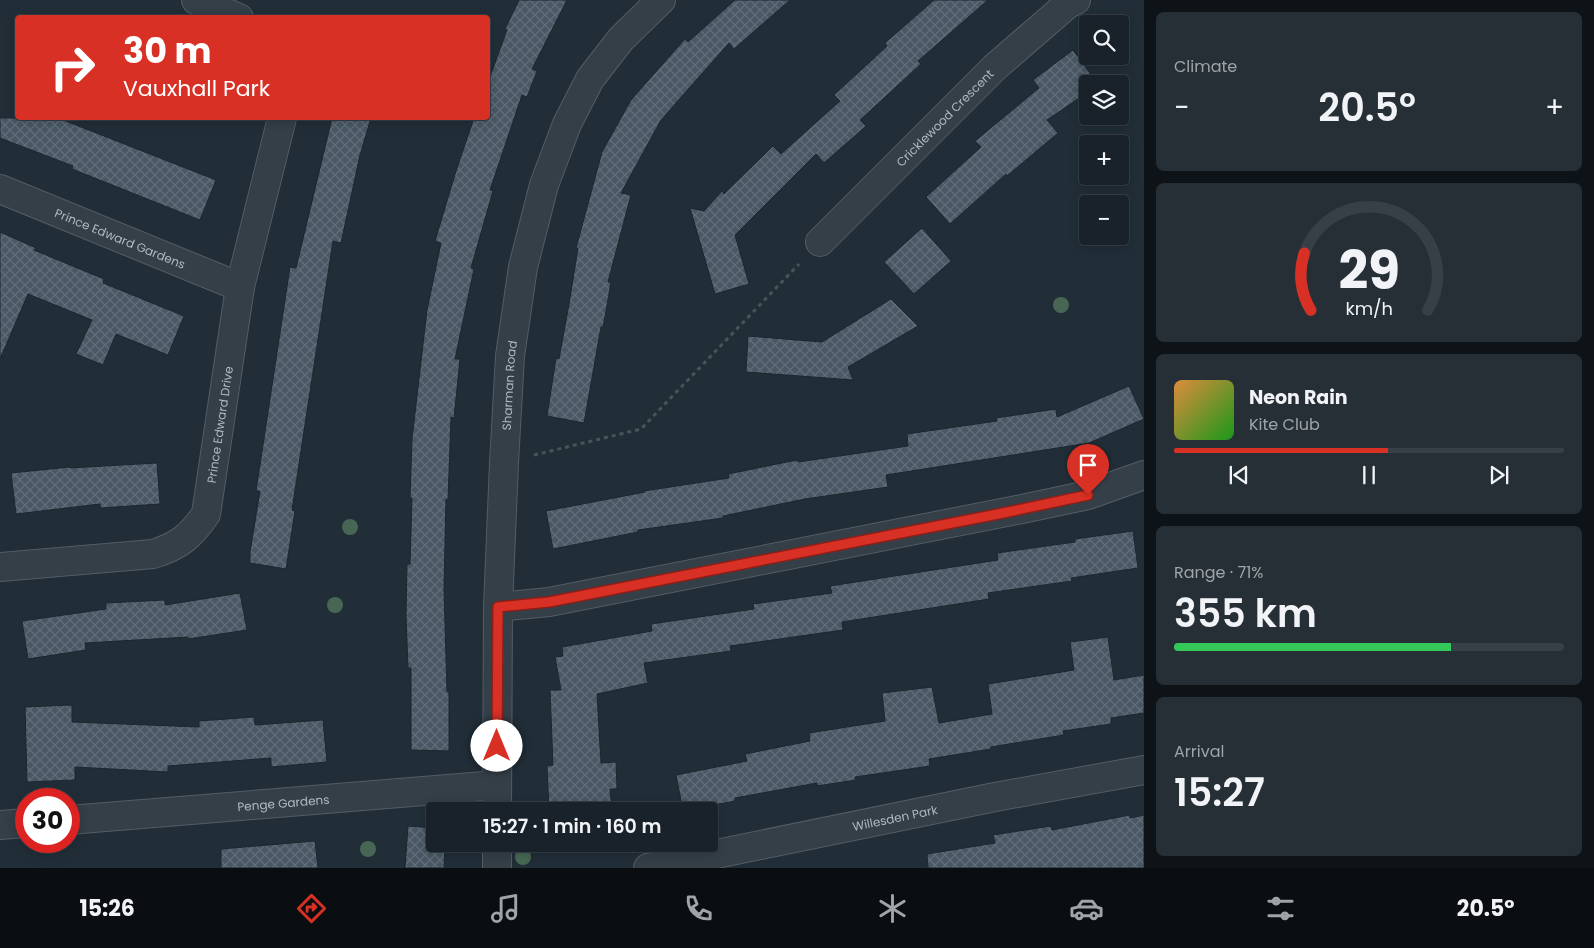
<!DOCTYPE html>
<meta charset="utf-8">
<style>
:root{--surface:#19222a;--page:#262f36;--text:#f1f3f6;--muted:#9fa4a8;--line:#373f47;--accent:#d93025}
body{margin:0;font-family:Poppins,sans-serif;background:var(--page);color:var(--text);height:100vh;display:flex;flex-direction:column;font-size:19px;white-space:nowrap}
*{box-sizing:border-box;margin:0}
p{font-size:16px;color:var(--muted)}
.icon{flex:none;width:28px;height:28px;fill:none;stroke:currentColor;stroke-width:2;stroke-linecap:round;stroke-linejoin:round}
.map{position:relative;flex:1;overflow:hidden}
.side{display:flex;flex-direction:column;gap:12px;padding:12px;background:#0e1317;width:450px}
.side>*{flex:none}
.hud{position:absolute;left:15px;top:15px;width:475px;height:105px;border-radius:5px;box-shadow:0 2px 12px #0003,0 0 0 1px var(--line);background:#d93025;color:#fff;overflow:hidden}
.tools{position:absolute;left:1079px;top:15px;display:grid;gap:10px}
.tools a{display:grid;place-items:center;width:50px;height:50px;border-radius:5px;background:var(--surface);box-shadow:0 2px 12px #0003,0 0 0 1px var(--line);font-size:25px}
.speed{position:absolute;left:15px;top:788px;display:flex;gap:10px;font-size:25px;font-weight:700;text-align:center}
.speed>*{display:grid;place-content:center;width:65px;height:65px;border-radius:50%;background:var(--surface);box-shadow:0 2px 12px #0003,0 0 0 1px var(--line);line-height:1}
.speed .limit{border:8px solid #d22;background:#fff;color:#111}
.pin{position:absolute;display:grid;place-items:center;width:42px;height:42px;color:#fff;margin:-51px -21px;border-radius:50% 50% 50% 0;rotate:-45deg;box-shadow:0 0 5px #0007}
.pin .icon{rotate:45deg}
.me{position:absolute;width:55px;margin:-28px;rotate:0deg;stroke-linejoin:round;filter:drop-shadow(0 0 4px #0008)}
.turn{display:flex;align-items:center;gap:18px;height:105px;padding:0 25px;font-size:22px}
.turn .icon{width:65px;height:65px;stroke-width:2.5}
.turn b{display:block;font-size:35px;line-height:42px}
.big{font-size:38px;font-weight:600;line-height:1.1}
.side .tile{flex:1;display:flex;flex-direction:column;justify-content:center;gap:8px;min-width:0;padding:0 18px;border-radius:8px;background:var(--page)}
.side .dial{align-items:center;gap:0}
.dial svg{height:130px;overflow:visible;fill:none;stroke:var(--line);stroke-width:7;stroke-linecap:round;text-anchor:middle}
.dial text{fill:var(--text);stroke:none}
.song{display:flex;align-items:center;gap:15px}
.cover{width:60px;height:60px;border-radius:8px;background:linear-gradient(135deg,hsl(30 70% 55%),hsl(120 70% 35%))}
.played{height:5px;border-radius:2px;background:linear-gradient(90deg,var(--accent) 55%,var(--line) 55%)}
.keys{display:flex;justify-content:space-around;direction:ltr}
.heat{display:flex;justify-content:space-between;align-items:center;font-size:28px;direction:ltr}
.charge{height:8px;border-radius:4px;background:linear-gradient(90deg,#34c759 71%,var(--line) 0)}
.trip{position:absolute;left:426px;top:802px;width:292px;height:50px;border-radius:5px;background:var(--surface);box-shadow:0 2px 12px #0003,0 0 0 1px var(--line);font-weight:600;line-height:50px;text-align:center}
.menu{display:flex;height:80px;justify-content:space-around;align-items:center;background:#0a0e11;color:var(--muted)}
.menu .icon{width:35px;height:35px}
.menu .selected{color:var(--accent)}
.menu b{font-size:22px;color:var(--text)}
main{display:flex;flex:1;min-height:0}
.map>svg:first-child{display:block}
.building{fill:url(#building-cross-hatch);stroke:#1c262f}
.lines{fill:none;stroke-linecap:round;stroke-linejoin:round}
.minor-casing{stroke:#525d66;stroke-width:30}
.path{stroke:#425757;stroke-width:3;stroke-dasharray:4 4;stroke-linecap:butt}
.minor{stroke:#343f48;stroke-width:28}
.tree{fill:#476754}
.route-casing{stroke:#8d1f18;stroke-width:12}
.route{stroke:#d93025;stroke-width:9}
.labels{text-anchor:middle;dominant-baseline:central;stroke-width:4;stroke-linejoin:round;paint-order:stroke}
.street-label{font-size:12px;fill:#aebac5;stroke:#1a242d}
</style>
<main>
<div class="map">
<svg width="1144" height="868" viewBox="0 0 1144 868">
<defs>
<pattern id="building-cross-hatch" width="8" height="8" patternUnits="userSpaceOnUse" patternTransform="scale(1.25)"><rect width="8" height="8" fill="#495864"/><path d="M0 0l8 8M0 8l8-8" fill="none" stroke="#616e79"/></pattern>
</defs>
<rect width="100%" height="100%" fill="#212e38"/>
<path class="building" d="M 519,0 L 567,0 L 532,69 L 537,71 L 527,97 L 522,95 L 490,190 L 493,191 L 471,268 L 474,269 L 455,359 L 460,359 L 454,418 L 451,417 L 448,500 L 446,499 L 444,589 L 447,692 L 449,692 L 449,751 L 411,750 L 411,668 L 408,668 L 406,615 L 407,564 L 410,564 L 412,498 L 410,498 L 412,439 L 427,310 L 441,243 L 435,241 L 456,171 L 474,118 L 488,118 L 488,82 L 507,30 L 505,29 Z
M 735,0 L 790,0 L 734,49 L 729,43 L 661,120 L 621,193 L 631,195 L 608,282 L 611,282 L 606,311 L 603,327 L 601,327 L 584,423 L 547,416 L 556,358 L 559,359 L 569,304 L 578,248 L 576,248 L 602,152 L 631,100 L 685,39 L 688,42 Z
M 934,0 L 988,0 L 918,61 L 921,64 L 860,120 L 866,126 L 824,163 L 816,154 L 735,235 L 749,284 L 715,294 L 690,208 L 704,211 L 722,191 L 724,194 L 773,146 L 781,154 L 840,101 L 834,95 L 887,46 L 885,43 Z
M 1073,50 L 1098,84 L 1088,84 L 1088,92 L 1047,120 L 1058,133 L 1007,176 L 1006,174 L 950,224 L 926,197 L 981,147 L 975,141 L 1039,88 L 1033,80 Z
M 0,118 L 58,118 L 216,180 L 200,220 L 72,169 L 73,166 L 0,138 Z
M 332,118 L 371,118 L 360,155 L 341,243 L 333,241 L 292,510 L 295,511 L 286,569 L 250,563 L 250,552 L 260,491 L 256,491 L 290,267 L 296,268 Z
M 922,228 L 951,261 L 914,294 L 884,262 Z
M 0,232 L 36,248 L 34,250 L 104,279 L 103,283 L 184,316 L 168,355 L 116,334 L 103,365 L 76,354 L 92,320 L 28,294 L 0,359 Z
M 891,299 L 918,326 L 848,367 L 853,380 L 746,372 L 748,336 L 822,342 Z
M 1129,386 L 1144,419 L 1089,443 L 886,475 L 888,487 L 805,499 L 723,516 L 723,518 L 638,530 L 638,532 L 553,549 L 546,511 L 645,492 L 644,491 L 729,478 L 728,474 L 797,460 L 798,462 L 908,446 L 907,434 L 997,421 L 996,418 L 1056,409 L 1057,417 Z
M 157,463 L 160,504 L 100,508 L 100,504 L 16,514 L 11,473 L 70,467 L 70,468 Z
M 1133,531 L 1138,568 L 1071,578 L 1072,581 L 988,593 L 989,599 L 842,622 L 843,630 L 730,646 L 731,651 L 644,663 L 648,683 L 597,694 L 601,763 L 616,762 L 617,789 L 610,789 L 612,811 L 549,811 L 547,766 L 553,765 L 550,690 L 561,690 L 555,657 L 563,656 L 562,647 L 652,631 L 651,624 L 754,609 L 753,604 L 832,593 L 830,586 L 998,560 L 997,553 L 1075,542 L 1075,539 Z
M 240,593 L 247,630 L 188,639 L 188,637 L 85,643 L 86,650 L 28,659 L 22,621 L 106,609 L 106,603 L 165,600 L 165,605 Z
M 1108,637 L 1114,680 L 1144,675 L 1144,713 L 1111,718 L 1111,724 L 1063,731 L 1064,735 L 991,747 L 991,749 L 929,759 L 930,766 L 855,777 L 856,780 L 817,786 L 817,783 L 735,798 L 735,801 L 683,811 L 676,775 L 747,761 L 745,754 L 810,741 L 809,733 L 885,721 L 882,693 L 932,687 L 939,723 L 992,714 L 988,684 L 1074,670 L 1070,642 Z
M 72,705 L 72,722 L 199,727 L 199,721 L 254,717 L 255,725 L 323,720 L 327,762 L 271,767 L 271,758 L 168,766 L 168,772 L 75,767 L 75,780 L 27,782 L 25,707 Z
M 1130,815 L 1130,818 L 1144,815 L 1144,868 L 928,868 L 927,854 L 995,843 L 993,835 L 1051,826 L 1052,830 Z
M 408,826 L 435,828 L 435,844 L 445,844 L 444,868 L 405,868 Z
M 315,841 L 318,868 L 221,868 L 221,849 Z"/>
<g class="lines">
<g class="minor-casing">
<g id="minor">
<path d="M 196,0 L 239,18"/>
<path id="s1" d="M 0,189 L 240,287"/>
<path id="s2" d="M 820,242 L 995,67 L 1068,4 L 1076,0"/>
<path id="s3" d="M 0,567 L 153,554 C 179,546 191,536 206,514 L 240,287 L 282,118"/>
<path d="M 498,607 L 549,602 L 1022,509 L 1088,495 L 1144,475"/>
<path id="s4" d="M 497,811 L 498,607 L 504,463 L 510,356 L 523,267 L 544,185 L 567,124 L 590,79 L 621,39 L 661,0"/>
<path id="s5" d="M 69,820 L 497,785"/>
<path d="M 0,825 L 26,823"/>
<path d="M 497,844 L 497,868"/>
<path id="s6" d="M 648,868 L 995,797 L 1144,770"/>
</g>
</g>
<path class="path" d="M 534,455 L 641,429 L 799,264"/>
<use href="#minor" class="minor"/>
</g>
<g class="tree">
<circle cx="1061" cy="305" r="8"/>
<circle cx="350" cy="527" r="8"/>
<circle cx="335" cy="605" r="8"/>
<circle cx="368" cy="849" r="8"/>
<circle cx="523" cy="857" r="8"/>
</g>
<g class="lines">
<g class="route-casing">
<path id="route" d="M 497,746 L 498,607 L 549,602 L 1003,513 L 1088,495"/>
</g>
<use href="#route" class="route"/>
</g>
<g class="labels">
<g class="street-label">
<text stroke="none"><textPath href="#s2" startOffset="176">Cricklewood Crescent</textPath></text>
<text stroke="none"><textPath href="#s1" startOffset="130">Prince Edward Gardens</textPath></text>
<text stroke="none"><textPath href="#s4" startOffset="426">Sharman Road</textPath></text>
<text stroke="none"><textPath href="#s3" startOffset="312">Prince Edward Drive</textPath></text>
<text stroke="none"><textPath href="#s5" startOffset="215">Penge Gardens</textPath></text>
<text stroke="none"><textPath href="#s6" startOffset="252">Willesden Park</textPath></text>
</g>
</g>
</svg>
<div class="tools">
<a><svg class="icon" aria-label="search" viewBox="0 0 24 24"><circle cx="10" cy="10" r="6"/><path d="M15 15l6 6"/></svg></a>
<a><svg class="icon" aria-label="layers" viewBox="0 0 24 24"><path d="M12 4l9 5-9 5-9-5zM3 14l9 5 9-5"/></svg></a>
<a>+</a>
<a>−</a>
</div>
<div class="speed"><div class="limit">30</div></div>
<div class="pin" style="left:1088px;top:495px;background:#d93025"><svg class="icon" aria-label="arrive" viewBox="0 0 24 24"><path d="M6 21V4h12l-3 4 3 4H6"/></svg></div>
<svg class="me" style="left:497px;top:746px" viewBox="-20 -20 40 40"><circle r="19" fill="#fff"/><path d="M0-13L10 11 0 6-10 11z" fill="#d93025"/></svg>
<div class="trip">15:27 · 1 min · 160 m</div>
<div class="hud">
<div class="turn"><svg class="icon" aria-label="right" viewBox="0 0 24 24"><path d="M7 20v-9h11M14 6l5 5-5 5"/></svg><div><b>30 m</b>Vauxhall Park</div></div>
</div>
</div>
<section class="side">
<div class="tile"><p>Climate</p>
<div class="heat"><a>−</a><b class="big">20.5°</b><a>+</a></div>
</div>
<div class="tile dial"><svg viewBox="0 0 100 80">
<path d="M14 69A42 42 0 1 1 86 69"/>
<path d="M14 69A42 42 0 0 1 10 34" stroke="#d93025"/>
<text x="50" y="56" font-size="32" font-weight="700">29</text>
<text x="50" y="72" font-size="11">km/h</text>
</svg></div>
<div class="tile">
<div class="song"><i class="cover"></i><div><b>Neon Rain</b><p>Kite Club</p></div></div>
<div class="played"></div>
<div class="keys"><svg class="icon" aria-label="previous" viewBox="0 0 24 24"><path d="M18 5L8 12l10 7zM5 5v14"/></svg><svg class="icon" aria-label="pause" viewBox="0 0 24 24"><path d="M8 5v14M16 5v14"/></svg><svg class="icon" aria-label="next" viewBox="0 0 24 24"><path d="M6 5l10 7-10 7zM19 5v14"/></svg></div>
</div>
<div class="tile"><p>Range · 71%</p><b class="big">355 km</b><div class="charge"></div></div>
<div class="tile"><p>Arrival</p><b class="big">15:27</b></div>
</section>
</main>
<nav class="menu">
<b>15:26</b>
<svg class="icon selected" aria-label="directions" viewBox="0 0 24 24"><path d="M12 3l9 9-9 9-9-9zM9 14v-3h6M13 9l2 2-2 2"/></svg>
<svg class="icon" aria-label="music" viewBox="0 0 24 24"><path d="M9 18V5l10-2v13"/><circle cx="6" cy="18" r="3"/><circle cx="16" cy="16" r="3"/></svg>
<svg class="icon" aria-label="phone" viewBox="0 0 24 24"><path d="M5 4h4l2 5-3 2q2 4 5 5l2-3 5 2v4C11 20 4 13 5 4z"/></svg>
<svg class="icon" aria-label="climate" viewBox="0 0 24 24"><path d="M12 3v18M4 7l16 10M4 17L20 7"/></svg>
<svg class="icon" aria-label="car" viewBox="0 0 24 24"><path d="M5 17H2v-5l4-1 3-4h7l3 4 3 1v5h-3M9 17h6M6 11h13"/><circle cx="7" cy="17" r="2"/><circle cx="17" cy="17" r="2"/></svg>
<svg class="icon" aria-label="filters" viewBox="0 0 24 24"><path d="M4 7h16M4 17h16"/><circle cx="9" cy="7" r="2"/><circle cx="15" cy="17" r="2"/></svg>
<b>20.5°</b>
</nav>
